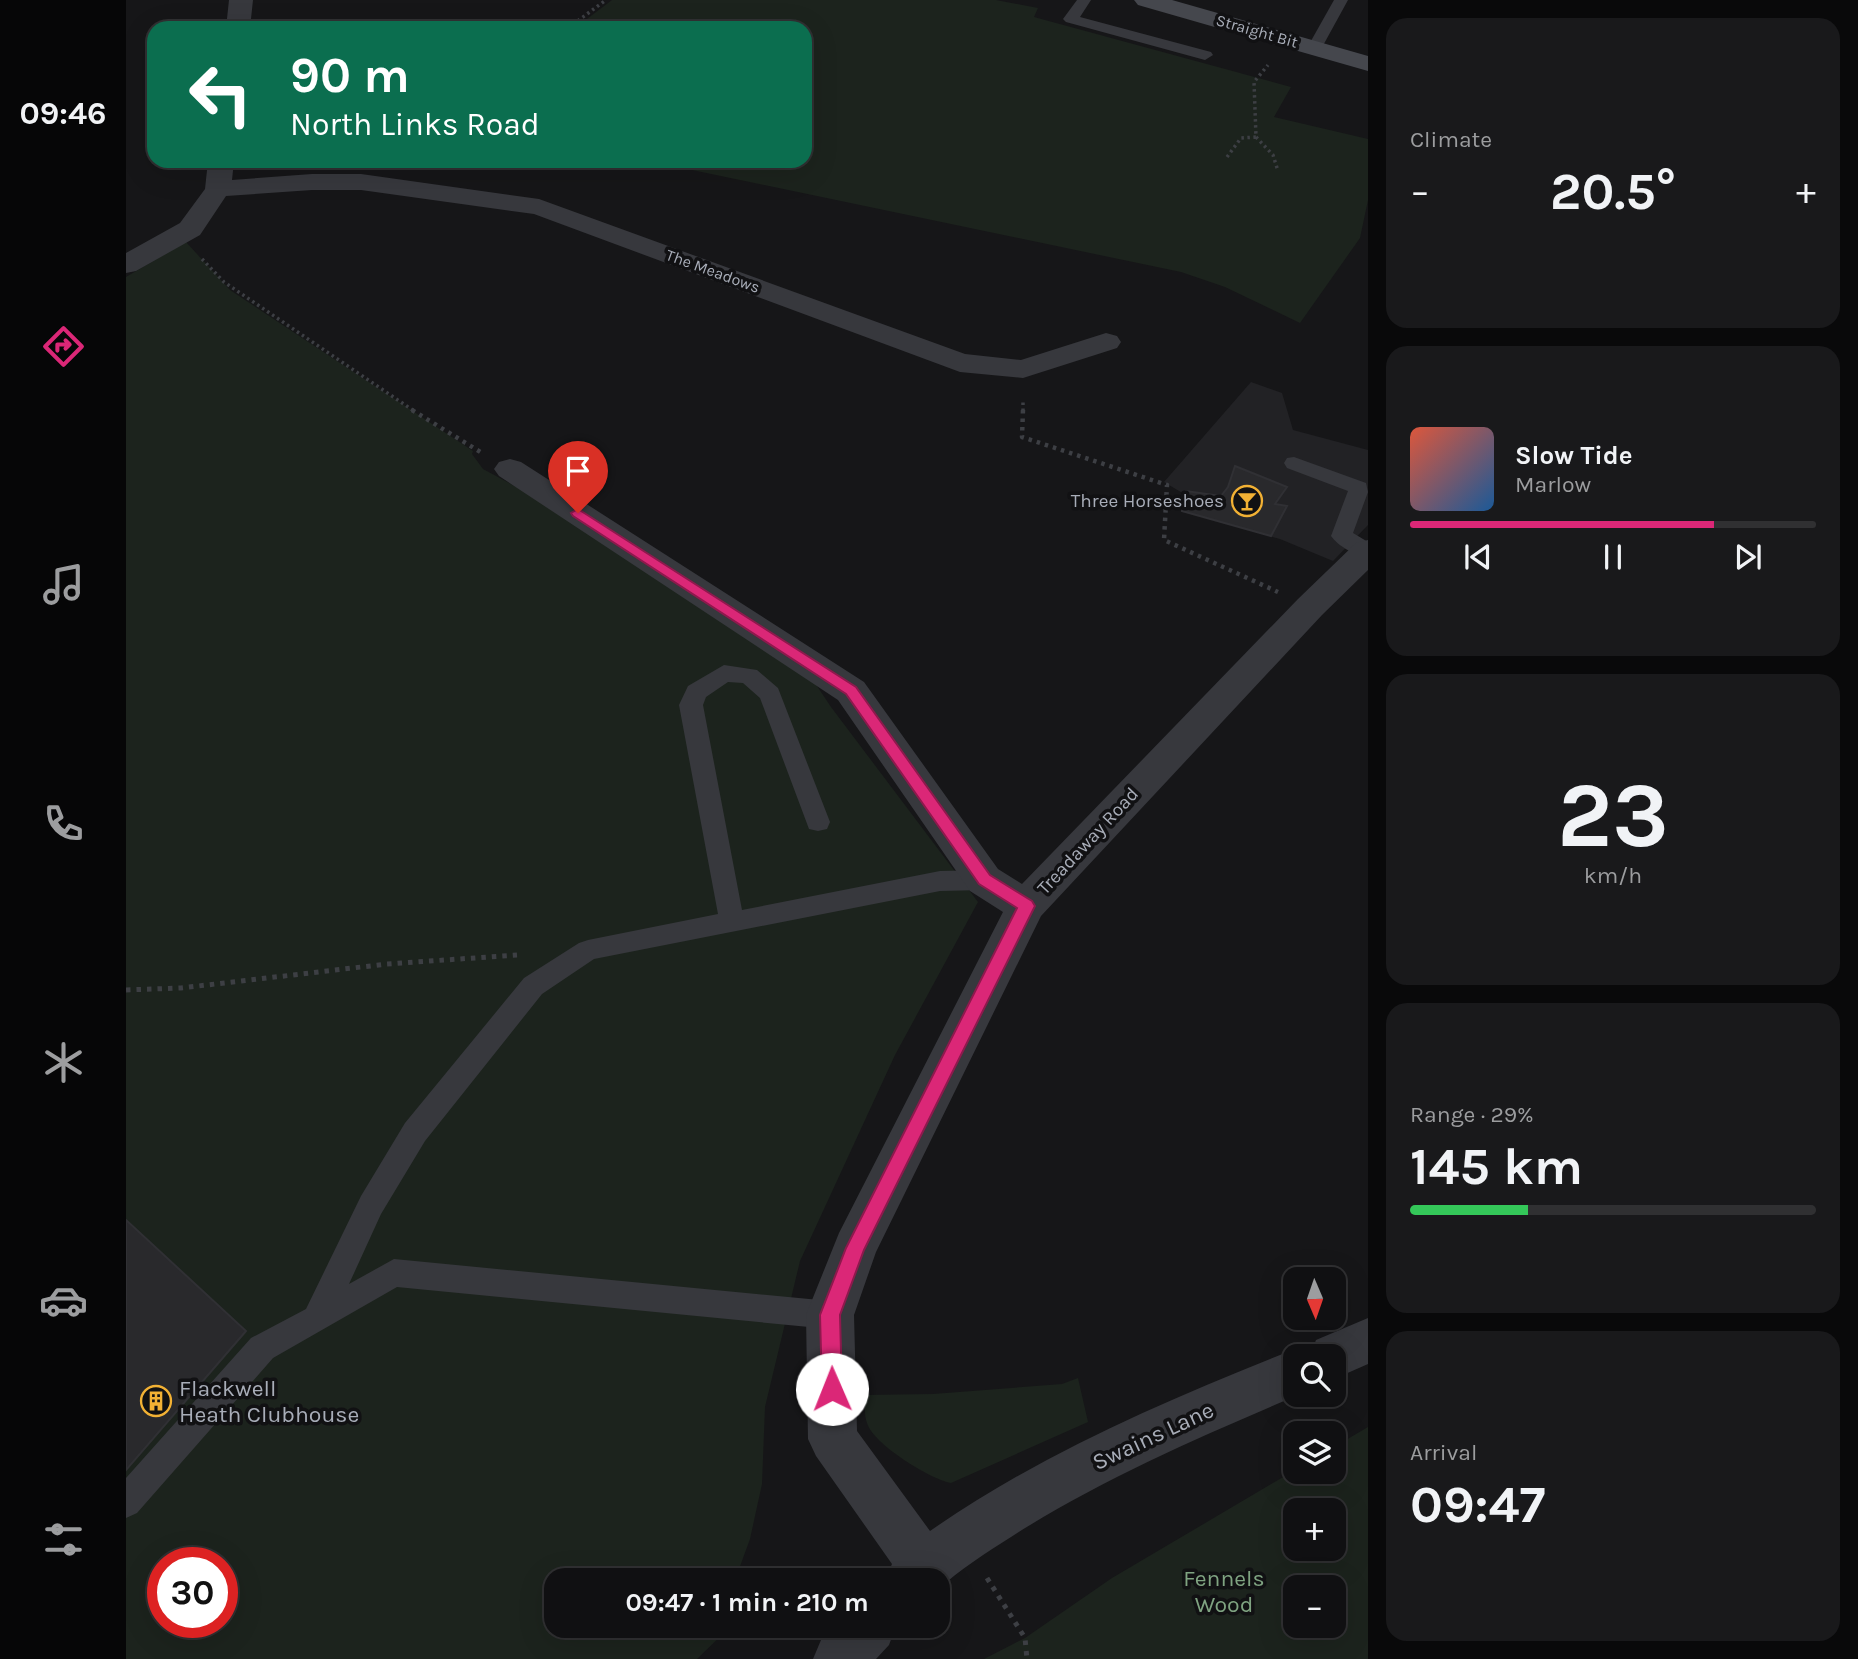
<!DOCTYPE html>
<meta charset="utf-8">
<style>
:root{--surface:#101012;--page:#19191b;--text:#f1f3f6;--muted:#9c9d9f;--line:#303032;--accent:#db2777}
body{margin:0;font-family:Karla,sans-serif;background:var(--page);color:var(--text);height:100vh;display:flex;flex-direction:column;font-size:26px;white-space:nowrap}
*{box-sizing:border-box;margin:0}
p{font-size:23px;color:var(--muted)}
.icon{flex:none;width:38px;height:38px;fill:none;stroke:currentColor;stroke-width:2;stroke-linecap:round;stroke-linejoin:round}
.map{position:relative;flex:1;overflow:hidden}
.sheet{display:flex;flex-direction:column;gap:18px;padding:18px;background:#09090a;width:490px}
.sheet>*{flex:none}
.guide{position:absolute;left:21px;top:21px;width:665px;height:147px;border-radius:21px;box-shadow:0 7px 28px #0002,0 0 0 2px var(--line);background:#0b6e4f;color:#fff;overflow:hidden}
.needle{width:46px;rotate:178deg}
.tools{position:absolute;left:1157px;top:1267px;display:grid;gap:14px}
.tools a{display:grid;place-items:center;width:63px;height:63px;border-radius:14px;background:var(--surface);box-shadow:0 7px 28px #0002,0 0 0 2px var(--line);font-size:35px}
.speed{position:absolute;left:21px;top:1547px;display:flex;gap:14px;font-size:35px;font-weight:700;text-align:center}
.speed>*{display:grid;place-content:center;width:91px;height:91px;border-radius:50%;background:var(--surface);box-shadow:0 7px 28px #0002,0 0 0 2px var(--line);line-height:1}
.speed .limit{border:10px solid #d22;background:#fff;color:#111}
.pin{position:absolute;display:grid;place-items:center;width:60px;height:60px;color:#fff;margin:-72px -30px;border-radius:50% 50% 50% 0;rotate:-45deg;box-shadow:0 0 7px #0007}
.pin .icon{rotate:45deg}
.me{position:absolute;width:77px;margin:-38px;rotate:359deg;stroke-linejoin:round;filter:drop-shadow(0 0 5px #0008)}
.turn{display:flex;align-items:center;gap:24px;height:147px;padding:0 28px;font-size:32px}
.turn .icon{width:91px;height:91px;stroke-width:2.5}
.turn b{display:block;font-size:49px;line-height:60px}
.big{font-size:52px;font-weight:700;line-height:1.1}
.sheet .card{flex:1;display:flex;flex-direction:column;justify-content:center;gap:10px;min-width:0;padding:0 24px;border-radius:21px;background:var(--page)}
.sheet .dial{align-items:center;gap:0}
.dial b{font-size:91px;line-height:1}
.song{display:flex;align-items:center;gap:21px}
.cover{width:84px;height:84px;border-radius:10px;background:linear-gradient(135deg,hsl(10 70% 55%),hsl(210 70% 35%))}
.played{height:7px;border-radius:4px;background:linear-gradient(90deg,var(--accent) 75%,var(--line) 75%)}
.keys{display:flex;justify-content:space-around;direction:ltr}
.heat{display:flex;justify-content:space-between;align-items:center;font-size:38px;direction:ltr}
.charge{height:10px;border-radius:5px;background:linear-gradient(90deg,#34c759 29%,var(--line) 0)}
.trip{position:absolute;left:418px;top:1568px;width:406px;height:70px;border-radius:21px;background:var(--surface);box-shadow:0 7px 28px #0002,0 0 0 2px var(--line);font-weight:700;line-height:70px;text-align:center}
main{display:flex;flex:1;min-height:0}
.dock{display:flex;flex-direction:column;width:126px;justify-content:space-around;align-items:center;background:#060607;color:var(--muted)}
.dock .icon{width:49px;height:49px}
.dock .on{color:var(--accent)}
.dock b{font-size:32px;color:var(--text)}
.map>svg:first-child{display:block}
.built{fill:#222225}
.green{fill:#1c231d;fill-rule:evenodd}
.building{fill:#29292c;stroke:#303034;stroke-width:2}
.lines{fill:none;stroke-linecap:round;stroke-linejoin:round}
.path-far2{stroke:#3d3f44;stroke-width:3.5;stroke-dasharray:2.5 3.5;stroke-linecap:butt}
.path-far1{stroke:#3d3f44;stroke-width:4.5;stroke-dasharray:3.5 5;stroke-linecap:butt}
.path{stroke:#3d3f44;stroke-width:5;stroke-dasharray:4.5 6;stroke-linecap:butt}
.lane{fill:#37383d;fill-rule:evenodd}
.street{fill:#37383d;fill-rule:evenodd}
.secondary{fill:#45474d;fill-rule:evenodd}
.route{fill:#db2777;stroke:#8e194d;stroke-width:2}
.labels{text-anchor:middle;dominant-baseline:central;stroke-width:7;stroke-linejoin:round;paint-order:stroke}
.far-street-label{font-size:16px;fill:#a8adb8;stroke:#111113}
.poi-label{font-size:19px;fill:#a8adb8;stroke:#111113;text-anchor:end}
.street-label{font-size:19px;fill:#a8adb8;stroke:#111113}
.near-poi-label{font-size:23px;fill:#a8adb8;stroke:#111113;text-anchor:start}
.near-street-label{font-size:23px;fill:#a8adb8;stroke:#111113}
.near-park-label{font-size:23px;fill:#7fa381;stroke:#111113}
</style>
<main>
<nav class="dock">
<b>09:46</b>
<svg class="icon on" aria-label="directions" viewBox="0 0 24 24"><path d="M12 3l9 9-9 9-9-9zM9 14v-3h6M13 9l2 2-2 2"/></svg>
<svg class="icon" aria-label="music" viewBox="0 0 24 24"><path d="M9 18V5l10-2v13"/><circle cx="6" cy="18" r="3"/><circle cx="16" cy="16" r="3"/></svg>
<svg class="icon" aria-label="phone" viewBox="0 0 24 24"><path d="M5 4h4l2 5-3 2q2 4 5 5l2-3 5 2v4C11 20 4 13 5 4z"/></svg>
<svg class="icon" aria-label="climate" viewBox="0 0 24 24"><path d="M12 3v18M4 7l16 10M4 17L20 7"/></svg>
<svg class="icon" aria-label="car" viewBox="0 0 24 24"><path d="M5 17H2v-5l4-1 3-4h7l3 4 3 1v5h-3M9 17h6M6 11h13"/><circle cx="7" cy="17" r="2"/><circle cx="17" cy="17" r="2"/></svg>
<svg class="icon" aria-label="filters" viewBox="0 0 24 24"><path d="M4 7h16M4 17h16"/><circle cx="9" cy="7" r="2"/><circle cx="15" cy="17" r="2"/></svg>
</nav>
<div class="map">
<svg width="1242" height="1659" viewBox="0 0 1242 1659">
<rect width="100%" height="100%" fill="#161618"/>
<path class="built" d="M 1125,382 L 1156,393 L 1167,430 L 1242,450 L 1242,525 L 1207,561 L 1154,539 L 1115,528 L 1038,482 Z"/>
<path class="green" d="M 486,0 L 870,0 L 912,8 L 908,17 L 1165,87 L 1148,117 L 1242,139 L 1242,200 L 1234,238 L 1174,323 L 1099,287 L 1055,272 L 523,161 L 679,161 L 679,28 L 449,28 Z
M 60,242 L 104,290 L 347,451 L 346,454 L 357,469 L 439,513 L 679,668 L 705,707 L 852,902 L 769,1055 L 674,1261 L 639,1407 L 636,1484 L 624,1539 L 609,1580 L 430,1580 L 430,1626 L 605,1626 L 571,1659 L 0,1659 L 0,277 ZM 37,1563 L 96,1563 L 96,1622 L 37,1622 Z
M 952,1378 L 962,1422 L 825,1483 C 804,1479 747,1444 741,1423 C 738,1415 739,1403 738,1395 L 807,1394 L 936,1384 Z
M 1242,1427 L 1242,1659 L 858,1659 L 899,1638 L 986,1578 L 1169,1470 L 1208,1472 L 1208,1447 ZM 1208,1510 L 1208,1549 L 1169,1549 L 1169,1510 ZM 1169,1587 L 1208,1587 L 1208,1626 L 1169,1626 Z"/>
<path class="building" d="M 1109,466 L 1161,487 L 1149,504 L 1161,506 L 1145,536 L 1056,511 L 1060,491 L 1095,496 L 1102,487 Z
M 0,1220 L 120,1331 L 0,1470 Z"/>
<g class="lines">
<path class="path-far2" d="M 442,28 L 480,0
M 1130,137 L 1147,155 L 1152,171
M 1101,157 L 1115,138 L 1130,137 L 1128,82 L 1142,65
M 76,259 L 98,282 L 288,411
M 897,411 L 897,399"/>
<path class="path-far1" d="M 286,410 L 356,453
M 897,410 L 896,437 L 1041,485 L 1038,540 L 1152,592"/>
<path class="path" d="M 0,990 L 55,988 L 261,964 L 391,955
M 861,1578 L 899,1638 L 901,1659"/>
<path class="lane" d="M 951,0 L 965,0 L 954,17 L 1085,52 L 1087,55 L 1079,60 L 940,22 L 937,19 Z
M 1208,0 L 1222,0 L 1194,51 L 1184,51 L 1181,48 Z
M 1168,457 L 1240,483 L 1242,492 L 1227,533 L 1242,542 L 1242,558 C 1230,556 1212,546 1205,536 L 1222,491 L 1161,468 L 1158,463 L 1161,458 Z
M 598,665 L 631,670 L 652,688 L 704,822 L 701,829 L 692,831 L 683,829 L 634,698 L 617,683 L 602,682 L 580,697 L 577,705 L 616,910 L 814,871 L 858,870 L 867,873 L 871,880 L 867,887 L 858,890 L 814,891 L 468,959 L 416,994 L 299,1141 L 255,1214 L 223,1284 L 268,1259 L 704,1301 L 715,1305 L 719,1315 L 715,1325 L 704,1329 L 271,1287 L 147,1358 L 11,1513 L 0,1518 L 0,1478 L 125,1338 L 180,1309 L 235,1196 L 279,1123 L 398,978 L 453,943 L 462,940 L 592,914 L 553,705 L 562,686 Z"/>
<path class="street" d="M 103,0 L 127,0 L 124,28 L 100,28 Z
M 82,161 L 108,161 L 106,180 L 186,174 L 235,174 L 413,199 L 839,354 L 895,360 L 980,333 L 991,336 L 995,342 L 991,348 L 897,378 L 834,372 L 408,214 L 235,190 L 186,190 L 100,196 L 74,235 L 10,271 L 0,273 L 0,253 L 54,223 L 79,189 Z
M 384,459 L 395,462 L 738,682 L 872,869 L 896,884 L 1172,599 L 1230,543 L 1242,540 L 1242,570 L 1196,615 L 915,916 L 750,1252 L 728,1315 L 731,1431 L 804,1531 C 916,1453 1043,1399 1169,1349 L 1184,1355 L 1190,1340 L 1242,1318 L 1242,1364 L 1208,1379 L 1208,1356 L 1169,1356 L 1169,1395 L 1172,1395 C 1074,1437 975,1479 885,1537 C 860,1553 834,1569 812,1590 L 812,1580 L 759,1580 L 766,1564 L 690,1456 L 682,1439 L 680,1315 L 713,1233 L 877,912 L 844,891 L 712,700 L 373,476 L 368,469 L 373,462 Z
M 708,1626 L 770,1626 L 763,1645 L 750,1659 L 687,1659 L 695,1640 Z"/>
<path class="secondary" d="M 1008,0 L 1046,0 L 1242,56 L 1242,71 L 1012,5 Z"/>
</g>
<path class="route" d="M 452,509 L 730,687 L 864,875 L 906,901 L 909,906 L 738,1250 L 714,1315 L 716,1389 L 713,1396 L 706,1399 L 698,1396 L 696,1389 L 694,1315 L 720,1248 L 891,908 L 853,884 L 720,694 L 447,516 L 445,513 Z"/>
<defs>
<g id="bar-ring" transform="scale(1.575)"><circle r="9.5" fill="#111113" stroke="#f2b134" stroke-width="1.5"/><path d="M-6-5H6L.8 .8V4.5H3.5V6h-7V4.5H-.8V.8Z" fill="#f2b134"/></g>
<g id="building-ring" transform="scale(1.575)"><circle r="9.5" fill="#111113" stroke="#f2b134" stroke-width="1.5"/><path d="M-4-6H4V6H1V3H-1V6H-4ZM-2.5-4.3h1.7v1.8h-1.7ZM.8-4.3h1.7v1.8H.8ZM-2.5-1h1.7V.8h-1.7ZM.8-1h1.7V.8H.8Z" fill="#f2b134"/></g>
</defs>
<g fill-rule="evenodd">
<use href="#bar-ring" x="1121" y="501"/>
<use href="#building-ring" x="30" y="1401"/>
</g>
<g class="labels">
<g class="far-street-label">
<text transform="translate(1131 31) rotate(16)">Straight Bit</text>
<text transform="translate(587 271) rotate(20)">The Meadows</text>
</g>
<g class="poi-label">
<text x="1098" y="501">Three Horseshoes</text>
</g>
<g class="street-label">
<text transform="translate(962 841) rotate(-47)">Treadaway Road</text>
</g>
<g class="near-poi-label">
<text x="53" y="1388">Flackwell<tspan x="53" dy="26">Heath Clubhouse</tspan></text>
</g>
<g class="near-street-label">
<text transform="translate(1027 1436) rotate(-25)">Swains Lane</text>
</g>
<g class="near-park-label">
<text x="1098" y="1578">Fennels<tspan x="1098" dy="26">Wood</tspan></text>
</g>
</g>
</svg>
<div class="tools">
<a><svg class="needle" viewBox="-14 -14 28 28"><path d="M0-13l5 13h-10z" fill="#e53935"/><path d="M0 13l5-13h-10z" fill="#9c9d9f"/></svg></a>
<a><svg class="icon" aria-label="search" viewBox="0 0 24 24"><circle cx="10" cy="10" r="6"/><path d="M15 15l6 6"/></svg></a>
<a><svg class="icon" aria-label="layers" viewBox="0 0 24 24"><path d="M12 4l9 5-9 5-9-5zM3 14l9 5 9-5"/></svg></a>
<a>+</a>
<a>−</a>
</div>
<div class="speed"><div class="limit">30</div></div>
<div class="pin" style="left:452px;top:513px;background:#d93025"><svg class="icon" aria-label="arrive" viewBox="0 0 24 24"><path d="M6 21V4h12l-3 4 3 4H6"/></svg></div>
<svg class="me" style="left:706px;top:1389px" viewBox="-20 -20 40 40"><circle r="19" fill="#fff"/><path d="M0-13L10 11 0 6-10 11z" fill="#db2777"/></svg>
<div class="trip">09:47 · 1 min · 210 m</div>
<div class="guide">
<div class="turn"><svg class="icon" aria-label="left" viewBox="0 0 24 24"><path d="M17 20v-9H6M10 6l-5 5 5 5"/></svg><div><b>90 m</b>North Links Road</div></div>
</div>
</div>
<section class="sheet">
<div class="card"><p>Climate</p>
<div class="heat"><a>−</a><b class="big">20.5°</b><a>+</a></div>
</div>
<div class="card">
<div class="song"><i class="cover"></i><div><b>Slow Tide</b><p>Marlow</p></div></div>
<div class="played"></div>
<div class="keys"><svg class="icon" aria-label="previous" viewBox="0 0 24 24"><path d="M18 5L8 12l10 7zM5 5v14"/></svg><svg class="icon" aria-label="pause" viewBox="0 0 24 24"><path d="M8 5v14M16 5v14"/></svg><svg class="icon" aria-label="next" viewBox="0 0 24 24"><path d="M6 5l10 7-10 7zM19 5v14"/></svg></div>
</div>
<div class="card dial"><b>23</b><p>km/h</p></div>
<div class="card"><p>Range · 29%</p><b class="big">145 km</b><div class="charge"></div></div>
<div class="card"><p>Arrival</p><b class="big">09:47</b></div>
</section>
</main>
